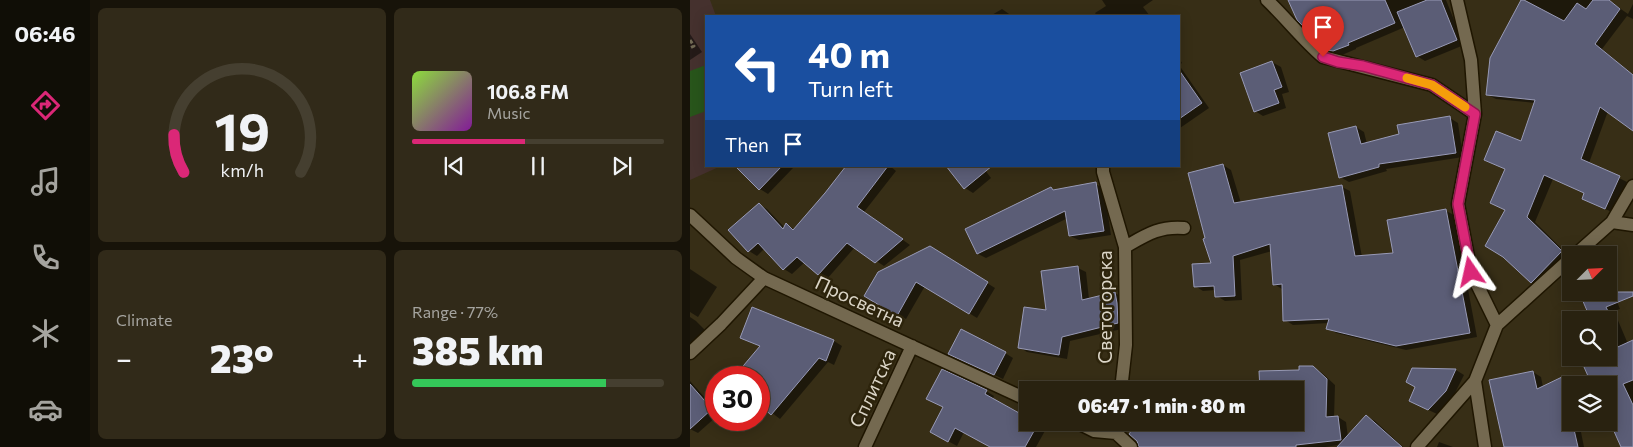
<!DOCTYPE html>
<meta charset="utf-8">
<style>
:root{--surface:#292210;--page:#312a19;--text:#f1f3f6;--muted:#a5a49f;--line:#453f30;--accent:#db2777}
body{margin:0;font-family:Commissioner,sans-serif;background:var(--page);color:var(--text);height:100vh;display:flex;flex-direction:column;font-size:19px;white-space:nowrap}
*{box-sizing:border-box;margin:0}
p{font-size:16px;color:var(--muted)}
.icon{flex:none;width:28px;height:28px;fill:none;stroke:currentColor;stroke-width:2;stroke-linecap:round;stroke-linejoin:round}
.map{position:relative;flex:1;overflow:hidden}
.drawer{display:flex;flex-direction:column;gap:8px;padding:8px;background:#171309;width:600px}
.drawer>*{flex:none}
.guide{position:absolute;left:15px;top:15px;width:475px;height:152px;border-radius:0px;box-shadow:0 2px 12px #0003,0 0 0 1px var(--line);background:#1a4fa0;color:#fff;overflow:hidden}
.needle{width:32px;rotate:66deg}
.buttons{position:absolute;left:872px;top:246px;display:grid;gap:10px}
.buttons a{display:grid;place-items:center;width:55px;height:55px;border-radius:0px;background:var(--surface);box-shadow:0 2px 12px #0003,0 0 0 1px var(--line);font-size:25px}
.speed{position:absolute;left:15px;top:366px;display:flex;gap:10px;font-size:25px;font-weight:700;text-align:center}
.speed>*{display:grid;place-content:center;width:65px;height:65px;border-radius:50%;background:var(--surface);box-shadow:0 2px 12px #0003,0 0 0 1px var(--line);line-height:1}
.speed .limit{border:8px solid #d22;background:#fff;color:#111}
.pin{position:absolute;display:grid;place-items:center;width:42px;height:42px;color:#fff;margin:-51px -21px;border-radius:50% 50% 50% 0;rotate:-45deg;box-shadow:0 0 5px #0007}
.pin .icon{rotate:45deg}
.me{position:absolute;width:55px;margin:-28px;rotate:349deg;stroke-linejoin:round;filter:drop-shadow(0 0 4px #0008)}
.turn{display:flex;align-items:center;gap:18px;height:105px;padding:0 20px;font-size:22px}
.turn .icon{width:65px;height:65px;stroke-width:2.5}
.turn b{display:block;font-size:35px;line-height:42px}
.then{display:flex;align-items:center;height:48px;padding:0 20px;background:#0003;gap:10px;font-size:19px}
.big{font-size:38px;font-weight:800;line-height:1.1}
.drawer .tile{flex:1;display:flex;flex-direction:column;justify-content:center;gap:8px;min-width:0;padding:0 18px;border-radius:8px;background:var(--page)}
.drawer .dial{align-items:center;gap:0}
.dial svg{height:130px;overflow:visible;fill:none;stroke:var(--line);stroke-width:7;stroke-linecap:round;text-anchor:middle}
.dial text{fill:var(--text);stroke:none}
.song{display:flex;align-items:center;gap:15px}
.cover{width:60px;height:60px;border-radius:8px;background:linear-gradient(135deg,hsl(90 70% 55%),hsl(290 70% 35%))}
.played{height:5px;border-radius:2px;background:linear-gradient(90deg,var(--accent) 45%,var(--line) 45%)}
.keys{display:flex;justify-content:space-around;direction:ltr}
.heat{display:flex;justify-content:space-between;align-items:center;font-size:28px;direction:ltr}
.charge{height:8px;border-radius:4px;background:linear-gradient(90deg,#34c759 77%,var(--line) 0)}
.drawer .tiles{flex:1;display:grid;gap:8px;grid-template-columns:repeat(2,1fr)}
.trip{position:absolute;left:329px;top:381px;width:285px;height:50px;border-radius:0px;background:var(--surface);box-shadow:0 2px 12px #0003,0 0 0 1px var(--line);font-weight:800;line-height:50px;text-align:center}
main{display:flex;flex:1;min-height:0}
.tabs{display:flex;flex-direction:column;width:90px;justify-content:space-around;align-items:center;background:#100e06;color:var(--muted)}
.tabs .icon{width:35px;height:35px}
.tabs .active{color:var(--accent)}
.tabs b{font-size:22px;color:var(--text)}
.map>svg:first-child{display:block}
.education{fill:#45312e}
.green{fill:#28551b}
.shadow{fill:#0007}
.building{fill:#5b5d76;stroke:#989ab6}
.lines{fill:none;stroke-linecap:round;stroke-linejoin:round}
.minor-casing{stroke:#1f1601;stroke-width:15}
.path{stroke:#716954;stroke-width:3;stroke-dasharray:4 2.5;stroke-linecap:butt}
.minor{stroke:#746950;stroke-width:12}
.route-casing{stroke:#8e194d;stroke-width:12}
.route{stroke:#db2777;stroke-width:9}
.slow{stroke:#f59e0b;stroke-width:9}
.labels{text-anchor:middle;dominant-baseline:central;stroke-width:5;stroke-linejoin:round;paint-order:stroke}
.street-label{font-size:19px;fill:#dbd5c7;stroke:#2d240c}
</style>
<main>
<nav class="tabs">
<b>06:46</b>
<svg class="icon active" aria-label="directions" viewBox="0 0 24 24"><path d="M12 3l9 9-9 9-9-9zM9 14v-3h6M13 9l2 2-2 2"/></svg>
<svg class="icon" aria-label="music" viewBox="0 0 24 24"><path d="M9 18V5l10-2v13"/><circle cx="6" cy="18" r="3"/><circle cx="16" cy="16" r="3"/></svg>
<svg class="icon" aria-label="phone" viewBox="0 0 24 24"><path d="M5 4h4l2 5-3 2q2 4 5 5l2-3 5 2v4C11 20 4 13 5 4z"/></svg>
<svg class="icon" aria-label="climate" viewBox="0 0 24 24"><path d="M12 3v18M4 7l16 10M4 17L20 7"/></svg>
<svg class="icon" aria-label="car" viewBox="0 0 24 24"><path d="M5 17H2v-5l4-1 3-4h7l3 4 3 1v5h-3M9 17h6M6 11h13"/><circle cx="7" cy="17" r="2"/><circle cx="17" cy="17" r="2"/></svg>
</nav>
<section class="drawer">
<div class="tiles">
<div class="tile dial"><svg viewBox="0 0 100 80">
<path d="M14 69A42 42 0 1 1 86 69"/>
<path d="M14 69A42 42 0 0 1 8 46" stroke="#db2777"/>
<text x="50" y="56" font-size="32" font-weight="700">19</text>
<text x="50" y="72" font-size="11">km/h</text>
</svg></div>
<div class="tile">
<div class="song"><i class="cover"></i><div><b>106.8 FM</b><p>Music</p></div></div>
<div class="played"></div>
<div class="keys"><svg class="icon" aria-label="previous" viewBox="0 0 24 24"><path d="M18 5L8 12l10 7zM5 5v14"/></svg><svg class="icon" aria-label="pause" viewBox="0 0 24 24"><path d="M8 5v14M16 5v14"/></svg><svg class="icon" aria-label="next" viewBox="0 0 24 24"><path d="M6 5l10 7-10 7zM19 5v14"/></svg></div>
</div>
<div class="tile"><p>Climate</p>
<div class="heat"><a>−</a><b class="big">23°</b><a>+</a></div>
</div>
<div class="tile"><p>Range · 77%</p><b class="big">385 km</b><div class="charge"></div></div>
</div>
</section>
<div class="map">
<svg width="943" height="447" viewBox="0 0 943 447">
<rect width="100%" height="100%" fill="#372e16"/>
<path class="education" d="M 0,0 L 20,0 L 26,16 L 16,16 L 16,166 L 31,166 L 0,180 Z"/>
<path class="green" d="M 16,65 L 16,111 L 0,117 L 0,71 Z"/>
<path class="shadow" d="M 412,0 L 463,0 L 453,7 L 460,16 L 407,16 L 405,13 L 416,6 Z
M 608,0 L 756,0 L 774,45 L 735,61 L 727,56 L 715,27 L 666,48 L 666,49 L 652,55 L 647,54 L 638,49 L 624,30 L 615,26 Z
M 832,0 L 918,0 L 938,14 L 943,4 L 943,19 L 937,16 L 912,49 L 943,75 L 943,130 L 918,111 L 899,163 L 937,182 L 924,213 L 902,203 L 896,194 L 863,179 L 845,222 L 879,256 L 849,287 L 841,282 L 816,210 L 816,169 L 795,160 L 832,143 L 845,103 L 806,99 L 798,95 Z
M 312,9 L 322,16 L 300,16 Z
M 0,34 L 12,52 L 0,60 Z
M 489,58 L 492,63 L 489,65 L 519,108 L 490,128 L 489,127 Z
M 582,62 L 591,67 L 599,92 L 592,94 L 596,108 L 573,116 L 565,111 Z
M 760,118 L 768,123 L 773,157 L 696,169 L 697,171 L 659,182 L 650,177 L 666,127 L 674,132 L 677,144 L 710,135 Z
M 533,165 L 541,170 L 551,203 L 652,187 L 660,191 L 672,257 L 705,254 L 756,211 L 764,215 L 787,337 L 716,350 L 646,333 L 638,328 L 639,323 L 603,325 L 595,320 L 592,289 L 584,284 L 582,251 L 550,260 L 552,300 L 535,301 L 527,296 L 526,290 L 513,291 L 505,286 L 523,264 Z
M 47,166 L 102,166 L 103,168 L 78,194 L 70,189 Z
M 158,166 L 200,166 L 206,171 L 174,212 L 220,245 L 194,266 L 165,247 L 137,279 L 129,274 L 115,262 L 102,274 L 94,269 L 75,248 L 67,256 L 59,251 L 69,204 L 77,209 L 95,228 L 96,224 L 105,230 Z
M 292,166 L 301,178 L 283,193 L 275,188 Z
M 405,184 L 414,188 L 421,235 L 389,240 L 380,236 L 378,218 L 296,258 L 288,254 L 277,230 L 361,188 L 365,190 Z
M 249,253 L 305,288 L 287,318 L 235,286 L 216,319 L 175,296 Z
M 388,268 L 396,272 L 399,299 L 425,293 L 433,298 L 436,328 L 380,341 L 377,359 L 337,352 L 329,347 Z
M 0,269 L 27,287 L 8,317 L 0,312 Z
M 919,282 L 930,309 L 924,311 L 938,344 L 941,342 L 943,343 L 943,446 L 942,447 L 938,447 L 931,443 L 919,417 L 919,385 L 904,385 L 895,368 L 919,358 L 919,320 L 901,320 L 919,292 Z
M 63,309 L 144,341 L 152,346 L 144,365 L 138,362 L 90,419 L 69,403 L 71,347 L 52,338 Z
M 0,317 L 6,321 L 18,333 L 0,351 Z
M 315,353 L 323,358 L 313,379 L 268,358 Z
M 622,367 L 631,372 L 645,385 L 644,418 L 648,417 L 656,422 L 658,437 L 676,416 L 685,421 L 713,447 L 658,447 L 655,444 L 635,447 L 450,447 L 605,422 L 605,390 L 571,390 L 610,371 Z
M 723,369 L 766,370 L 774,375 L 764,395 L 747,414 L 728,405 Z
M 843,372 L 851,377 L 853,387 L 871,379 L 880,383 L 881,391 L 881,422 L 889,422 L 894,447 L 822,447 Z
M 0,381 L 26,410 L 26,417 L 8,433 L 0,429 Z
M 296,391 L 304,396 L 302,400 L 338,422 L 344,422 L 356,429 L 346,447 L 302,447 L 274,432 L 267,446 L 241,432 L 254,407 Z
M 749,442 L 763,447 L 747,447 Z"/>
<path class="building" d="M 598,0 L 695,0 L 705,23 L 658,43 L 659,45 L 643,51 L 637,50 L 628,41 L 620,24 L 614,27 L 607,20 Z
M 737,0 L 751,0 L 767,40 L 726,57 L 707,12 Z
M 831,0 L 834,0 L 874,21 L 887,3 L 896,9 L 903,0 L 919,0 L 930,9 L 905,44 L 943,75 L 943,131 L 910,107 L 891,159 L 930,176 L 915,209 L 892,199 L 894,193 L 854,175 L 837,217 L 872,251 L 841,283 L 813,257 L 795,246 L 815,210 L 800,203 L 815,169 L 794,160 L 806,131 L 831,141 L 845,100 L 796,95 L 800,58 Z
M 582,61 L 592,87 L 584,90 L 589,103 L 564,112 L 550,73 Z
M 489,70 L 512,103 L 489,119 Z
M 760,116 L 766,153 L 689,164 L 689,167 L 649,178 L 638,133 L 666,126 L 671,144 L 709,134 L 707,125 Z
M 533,164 L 544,203 L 652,185 L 665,256 L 703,253 L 697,220 L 756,209 L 780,333 L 706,346 L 636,329 L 639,319 L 593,321 L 592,284 L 583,285 L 580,244 L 543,256 L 545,296 L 525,297 L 524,286 L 504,287 L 502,264 L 521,263 L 513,239 L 515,238 L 498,173 Z
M 45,166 L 92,166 L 69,190 Z
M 156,166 L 198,166 L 167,207 L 213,239 L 185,263 L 157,243 L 128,275 L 107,257 L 93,270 L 68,243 L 58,252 L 38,230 L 69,203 L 93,229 L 96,223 L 103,230 L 135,193 Z
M 256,166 L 302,166 L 274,189 Z
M 406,182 L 414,231 L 379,236 L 375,211 L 287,254 L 275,229 L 361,187 L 363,190 Z
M 240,246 L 298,282 L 279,314 L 226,282 L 207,316 L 174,296 L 188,272 Z
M 388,266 L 392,300 L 425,292 L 427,303 L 428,323 L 372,337 L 369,355 L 328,348 L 334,307 L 356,310 L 351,271 Z
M 889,292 L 943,292 L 943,296 L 916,307 L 922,320 L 901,320 Z
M 62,307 L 144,340 L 136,361 L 129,358 L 81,415 L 69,404 L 69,378 L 43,378 L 70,346 L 50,338 Z
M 271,329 L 316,352 L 304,375 L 258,354 Z
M 943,340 L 943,380 L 933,384 L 943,405 L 943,447 L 931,447 L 919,420 L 919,385 L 902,385 L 894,367 L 914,358 L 919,358 L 919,351 Z
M 609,366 L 623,366 L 637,379 L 636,417 L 648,416 L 651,440 L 606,445 L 606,447 L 449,447 L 447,441 L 439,434 L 448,422 L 605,422 L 605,390 L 570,390 L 569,371 L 609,370 Z
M 722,368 L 766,369 L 756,391 L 738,410 L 719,401 L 725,387 L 716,382 Z
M 252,369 L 297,390 L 295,394 L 338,418 L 338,422 L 348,424 L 335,447 L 300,447 L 265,428 L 258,442 L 240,432 L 253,407 L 236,399 Z
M 843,371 L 847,389 L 872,377 L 888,447 L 814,447 L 799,380 Z
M 0,384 L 22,409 L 0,429 Z
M 676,415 L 712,447 L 647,447 Z"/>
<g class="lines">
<g class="minor-casing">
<path id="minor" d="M 577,0 C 596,18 613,40 633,57 L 742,85 L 785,114
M 767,0 L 781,60 L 785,114 L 768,204 L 781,272 L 807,325
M 413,166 L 413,172 L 435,247 L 436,345 L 431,390
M 0,215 L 46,258 L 74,278 L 338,400
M 922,222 L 943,225
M 435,247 C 456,235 469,226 494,228
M 885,255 L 922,222 L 943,186
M 0,353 L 31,324 L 74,278
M 785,381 L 795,447
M 386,422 L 404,431 L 426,433 L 441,447
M 175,447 L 222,346
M 727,447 L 785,381 L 807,325 L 881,258"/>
</g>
<path class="path" d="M 0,40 L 4,46 L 0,48"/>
<use href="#minor" class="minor"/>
</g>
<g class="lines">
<g class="route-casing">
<path id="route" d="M 633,57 L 648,62 L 673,66 L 742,85 L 785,114 L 768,204 L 781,272"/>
</g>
<use href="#route" class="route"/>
<path class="slow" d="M 717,78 L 742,85 L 775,107"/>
</g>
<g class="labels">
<g class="street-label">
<text transform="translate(170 301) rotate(25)">Просветна</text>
<text transform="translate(414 307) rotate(-90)">Светогорска</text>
<text transform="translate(182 388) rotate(-65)">Сплитска</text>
</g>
</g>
</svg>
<div class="buttons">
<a><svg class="needle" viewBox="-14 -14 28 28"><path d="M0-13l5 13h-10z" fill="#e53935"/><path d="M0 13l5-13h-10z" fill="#a5a49f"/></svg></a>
<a><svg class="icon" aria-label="search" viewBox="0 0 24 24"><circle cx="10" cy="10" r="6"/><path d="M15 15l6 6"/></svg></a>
<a><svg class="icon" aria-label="layers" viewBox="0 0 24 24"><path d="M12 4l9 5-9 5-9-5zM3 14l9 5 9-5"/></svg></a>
</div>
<div class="speed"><div class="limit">30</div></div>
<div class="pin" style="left:633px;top:57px;background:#d93025"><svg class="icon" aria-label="arrive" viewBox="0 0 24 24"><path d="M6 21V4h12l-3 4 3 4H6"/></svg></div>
<svg class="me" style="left:781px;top:272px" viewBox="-20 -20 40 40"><path d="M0-17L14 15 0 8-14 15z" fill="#db2777" stroke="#fff" stroke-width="4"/></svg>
<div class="trip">06:47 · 1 min · 80 m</div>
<div class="guide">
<div class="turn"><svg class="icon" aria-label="left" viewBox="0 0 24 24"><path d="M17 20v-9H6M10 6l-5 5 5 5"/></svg><div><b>40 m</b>Turn left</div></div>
<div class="then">Then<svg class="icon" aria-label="arrive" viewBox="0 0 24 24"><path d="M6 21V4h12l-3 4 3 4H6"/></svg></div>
</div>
</div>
</main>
